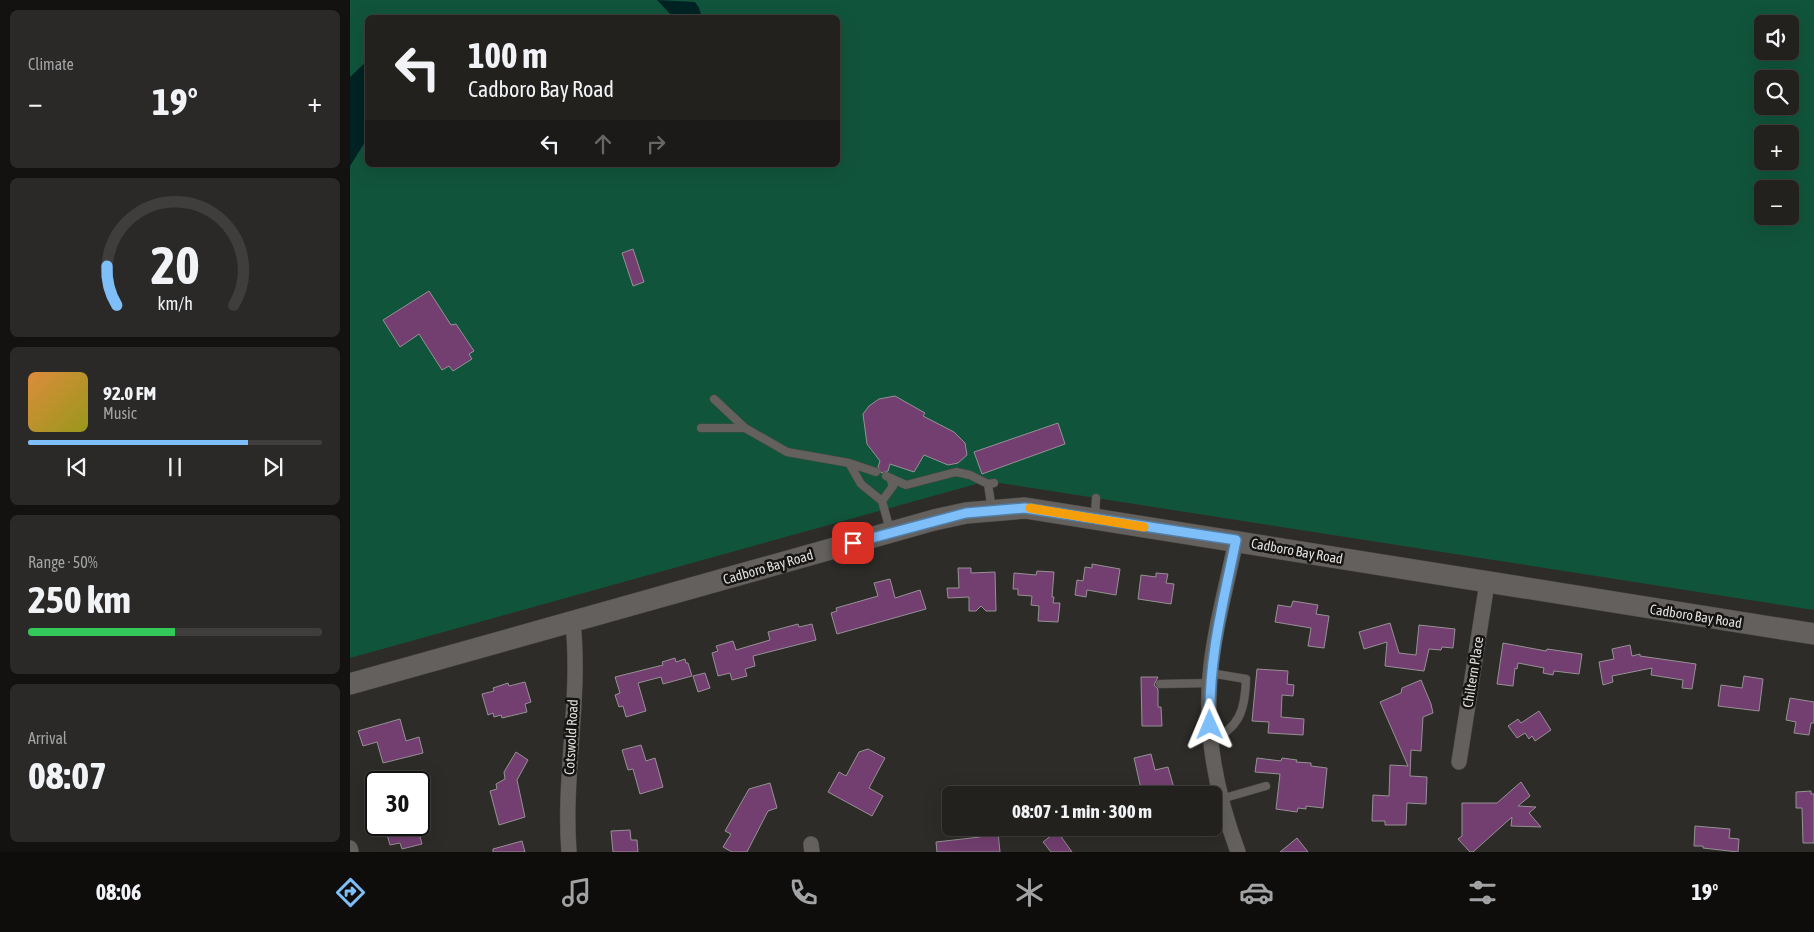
<!DOCTYPE html>
<meta charset="utf-8">
<style>
:root{--surface:#22211e;--page:#2a2927;--text:#f1f3f6;--muted:#a2a3a4;--line:#3f3e3c;--accent:#7ebef9}
body{margin:0;font-family:"Asap Condensed",sans-serif;background:var(--page);color:var(--text);height:100vh;display:flex;flex-direction:column;font-size:19px;white-space:nowrap}
*{box-sizing:border-box;margin:0}
p{font-size:16px;color:var(--muted)}
.icon{flex:none;width:28px;height:28px;fill:none;stroke:currentColor;stroke-width:2;stroke-linecap:round;stroke-linejoin:round}
.map{position:relative;flex:1;overflow:hidden}
.sheet{display:flex;flex-direction:column;gap:10px;padding:10px;background:#131210;width:350px}
.sheet>*{flex:none}
.guide{position:absolute;left:15px;top:15px;width:475px;height:152px;border-radius:8px;box-shadow:0 5px 20px #0002,0 0 0 1px var(--line);background:#22211e;color:var(--text);overflow:hidden}
.fabs{position:absolute;left:1404px;top:15px;display:grid;gap:10px}
.fabs a{display:grid;place-items:center;width:45px;height:45px;border-radius:8px;background:var(--surface);box-shadow:0 5px 20px #0002,0 0 0 1px var(--line);font-size:25px}
.speed{position:absolute;left:15px;top:771px;display:flex;gap:10px;font-size:25px;font-weight:700;text-align:center}
.speed>*{display:grid;place-content:center;width:65px;height:65px;border-radius:50%;background:var(--surface);box-shadow:0 5px 20px #0002,0 0 0 1px var(--line);line-height:1}
.speed .limit{border:2px solid #111;border-radius:8px;background:#fff;color:#111}
.pin{position:absolute;display:grid;place-items:center;width:42px;height:42px;color:#fff;margin:-21px;border-radius:10px;box-shadow:0 2px 8px #0006}
.me{position:absolute;width:55px;margin:-28px;rotate:359deg;stroke-linejoin:round;filter:drop-shadow(0 0 4px #0008)}
.turn{display:flex;align-items:center;gap:18px;height:105px;padding:0 20px;font-size:22px}
.turn .icon{width:65px;height:65px;stroke-width:2.5}
.turn b{display:block;font-size:35px;line-height:42px}
.lanes{display:flex;align-items:center;height:48px;padding:0 20px;background:#0003;justify-content:center;gap:25px;direction:ltr}
.lanes .off{opacity:.35}
.big{font-size:38px;font-weight:700;line-height:1.1}
.sheet .card{flex:1;display:flex;flex-direction:column;justify-content:center;gap:8px;min-width:0;padding:0 18px;border-radius:8px;background:var(--page)}
.sheet .dial{align-items:center;gap:0}
.dial svg{height:130px;overflow:visible;fill:none;stroke:var(--line);stroke-width:7;stroke-linecap:round;text-anchor:middle}
.dial text{fill:var(--text);stroke:none}
.song{display:flex;align-items:center;gap:15px}
.cover{width:60px;height:60px;border-radius:8px;background:linear-gradient(135deg,hsl(30 70% 55%),hsl(60 70% 35%))}
.played{height:5px;border-radius:2px;background:linear-gradient(90deg,var(--accent) 75%,var(--line) 75%)}
.keys{display:flex;justify-content:space-around;direction:ltr}
.heat{display:flex;justify-content:space-between;align-items:center;font-size:28px;direction:ltr}
.charge{height:8px;border-radius:4px;background:linear-gradient(90deg,#34c759 50%,var(--line) 0)}
.trip{position:absolute;left:592px;top:786px;width:280px;height:50px;border-radius:8px;background:var(--surface);box-shadow:0 5px 20px #0002,0 0 0 1px var(--line);font-weight:700;line-height:50px;text-align:center}
.tab-bar{display:flex;height:80px;justify-content:space-around;align-items:center;background:#0e0d0c;color:var(--muted)}
.tab-bar .icon{width:35px;height:35px}
.tab-bar .on{color:var(--accent)}
.tab-bar b{font-size:22px;color:var(--text)}
main{display:flex;flex:1;min-height:0}
.map>svg:first-child{display:block}
.green{fill:#11543c;fill-rule:evenodd}
.water{fill:#002323}
.building{fill:#733f70;stroke:#959194}
.lines{fill:none;stroke-linecap:round;stroke-linejoin:round}
.service-casing{stroke:#4b4946;stroke-width:9}
.minor-casing{stroke:#4b4946;stroke-width:16}
.secondary-casing{stroke:#4b4946;stroke-width:22}
.service{stroke:#63605d;stroke-width:8}
.minor{stroke:#63605d;stroke-width:15}
.secondary{stroke:#63605d;stroke-width:21}
.route-casing{stroke:#527ca2;stroke-width:12}
.route{stroke:#7ebef9;stroke-width:9}
.slow{stroke:#f59e0b;stroke-width:9}
.labels{text-anchor:middle;dominant-baseline:central;stroke-width:5;stroke-linejoin:round;paint-order:stroke}
.street-label{font-size:14px;fill:#e1dfdd;stroke:#151413}
</style>
<main>
<section class="sheet">
<div class="card"><p>Climate</p>
<div class="heat"><a>−</a><b class="big">19°</b><a>+</a></div>
</div>
<div class="card dial"><svg viewBox="0 0 100 80">
<path d="M14 69A42 42 0 1 1 86 69"/>
<path d="M14 69A42 42 0 0 1 8 45" stroke="#7ebef9"/>
<text x="50" y="56" font-size="32" font-weight="700">20</text>
<text x="50" y="72" font-size="11">km/h</text>
</svg></div>
<div class="card">
<div class="song"><i class="cover"></i><div><b>92.0 FM</b><p>Music</p></div></div>
<div class="played"></div>
<div class="keys"><svg class="icon" aria-label="previous" viewBox="0 0 24 24"><path d="M18 5L8 12l10 7zM5 5v14"/></svg><svg class="icon" aria-label="pause" viewBox="0 0 24 24"><path d="M8 5v14M16 5v14"/></svg><svg class="icon" aria-label="next" viewBox="0 0 24 24"><path d="M6 5l10 7-10 7zM19 5v14"/></svg></div>
</div>
<div class="card"><p>Range · 50%</p><b class="big">250 km</b><div class="charge"></div></div>
<div class="card"><p>Arrival</p><b class="big">08:07</b></div>
</section>
<div class="map">
<svg width="1464" height="852" viewBox="0 0 1464 852">
<rect width="100%" height="100%" fill="#2e2c28"/>
<path class="green" d="M 0,0 L 1464,0 L 1464,610 L 637,481 L 0,658 ZM 18,18 L 488,18 L 488,165 L 18,165 ZM 1412,24 L 1440,24 L 1440,51 L 1412,51 ZM 1412,79 L 1440,79 L 1440,106 L 1412,106 ZM 1412,134 L 1440,134 L 1440,161 L 1412,161 ZM 1412,189 L 1440,189 L 1440,216 L 1412,216 Z"/>
<path class="water" d="M 307,0 L 345,2 L 349,8 L 352,17 L 323,17 Z
M 17,61 L 17,139 L 0,166 L 0,77 Z"/>
<path class="building" d="M 283,249 L 294,282 L 283,286 L 272,253 Z
M 79,291 L 101,325 L 106,324 L 124,351 L 119,354 L 122,359 L 103,371 L 99,366 L 92,370 L 69,334 L 50,347 L 33,320 Z
M 545,396 L 575,413 L 573,416 L 604,432 L 615,443 L 617,455 L 608,463 L 598,465 L 574,455 L 564,472 L 540,464 L 538,471 L 531,473 L 528,467 L 530,461 L 517,444 L 513,414 L 519,406 L 529,399 Z
M 708,423 L 715,444 L 632,474 L 624,452 Z
M 742,564 L 770,569 L 766,595 L 737,590 L 736,597 L 725,595 L 727,580 L 733,581 L 735,567 L 742,568 Z
M 608,568 L 621,568 L 621,573 L 645,572 L 646,611 L 636,611 L 631,606 L 626,611 L 619,611 L 619,597 L 598,598 L 597,588 L 609,588 Z
M 687,571 L 704,572 L 702,597 L 704,597 L 703,603 L 710,603 L 708,622 L 688,621 L 689,606 L 681,605 L 682,596 L 668,595 L 668,589 L 663,589 L 664,573 L 686,575 Z
M 806,573 L 818,574 L 816,583 L 824,584 L 821,604 L 788,599 L 791,575 L 806,577 Z
M 540,579 L 545,598 L 570,590 L 576,609 L 487,634 L 481,613 L 487,611 L 486,608 L 528,596 L 524,583 Z
M 943,601 L 968,605 L 966,614 L 979,616 L 974,648 L 958,646 L 961,628 L 925,622 L 928,605 L 941,607 Z
M 1040,623 L 1049,653 L 1066,655 L 1069,625 L 1105,629 L 1103,648 L 1092,647 L 1091,650 L 1079,649 L 1074,671 L 1035,666 L 1037,642 L 1014,649 L 1009,632 Z
M 448,624 L 449,627 L 462,624 L 466,640 L 403,656 L 405,666 L 395,669 L 397,676 L 382,680 L 380,673 L 368,676 L 362,653 L 368,651 L 366,646 L 383,641 L 386,650 L 420,640 L 418,632 Z
M 1153,643 L 1196,651 L 1197,649 L 1232,654 L 1229,674 L 1204,671 L 1203,675 L 1193,673 L 1194,668 L 1168,663 L 1167,669 L 1165,668 L 1163,686 L 1147,684 Z
M 1280,645 L 1282,656 L 1290,654 L 1290,656 L 1346,664 L 1342,689 L 1332,688 L 1333,680 L 1301,675 L 1302,668 L 1262,676 L 1263,682 L 1253,685 L 1249,662 L 1264,659 L 1262,649 Z
M 325,658 L 326,662 L 335,659 L 336,663 L 338,663 L 342,676 L 313,684 L 311,677 L 288,683 L 296,711 L 276,717 L 273,706 L 269,707 L 265,695 L 270,693 L 265,677 L 313,665 L 312,662 Z
M 907,669 L 938,671 L 937,684 L 944,685 L 943,696 L 932,695 L 931,717 L 954,719 L 953,735 L 918,733 L 919,722 L 902,721 Z
M 355,673 L 360,688 L 348,692 L 343,676 Z
M 1394,676 L 1413,679 L 1409,711 L 1368,706 L 1371,685 L 1392,688 Z
M 791,677 L 808,677 L 804,685 L 808,689 L 808,707 L 811,707 L 812,726 L 792,726 Z
M 1071,680 L 1081,704 L 1083,713 L 1073,717 L 1071,751 L 1061,750 L 1060,776 L 1077,777 L 1076,804 L 1057,803 L 1056,825 L 1035,825 L 1035,821 L 1022,821 L 1023,795 L 1039,796 L 1040,765 L 1058,766 L 1030,702 L 1051,693 L 1052,688 Z
M 175,682 L 181,702 L 175,704 L 177,712 L 152,718 L 151,715 L 144,717 L 143,713 L 138,715 L 132,694 L 144,691 L 143,688 L 158,683 L 159,686 Z
M 1440,698 L 1464,702 L 1464,723 L 1461,723 L 1459,735 L 1444,733 L 1446,722 L 1436,720 Z
M 1189,711 L 1201,730 L 1185,741 L 1182,736 L 1179,739 L 1175,733 L 1167,738 L 1158,726 L 1168,719 L 1171,723 Z
M 50,719 L 56,741 L 69,737 L 73,753 L 33,763 L 27,742 L 13,746 L 8,731 Z
M 291,745 L 296,761 L 305,758 L 313,787 L 290,794 L 283,769 L 278,770 L 272,750 Z
M 518,749 L 535,758 L 519,788 L 533,796 L 522,816 L 478,792 L 489,772 L 496,776 L 509,752 Z
M 166,752 L 178,760 L 167,780 L 175,817 L 149,825 L 140,791 L 147,789 L 146,784 L 155,779 L 154,772 Z
M 801,754 L 805,770 L 818,767 L 826,795 L 800,795 L 798,788 L 791,789 L 784,758 Z
M 907,758 L 931,761 L 932,758 L 947,760 L 946,762 L 961,763 L 961,766 L 977,768 L 973,808 L 956,806 L 956,809 L 948,808 L 947,812 L 926,809 L 930,774 L 905,772 Z
M 1171,782 L 1180,796 L 1168,806 L 1186,807 L 1179,813 L 1191,827 L 1161,826 L 1162,817 L 1123,852 L 1120,852 L 1108,839 L 1112,836 L 1112,803 L 1147,803 Z
M 420,783 L 427,808 L 418,811 L 397,852 L 382,852 L 373,847 L 381,834 L 375,831 L 399,789 Z
M 1461,791 L 1461,794 L 1464,794 L 1464,843 L 1453,843 L 1452,808 L 1446,808 L 1446,792 Z
M 46,825 L 67,825 L 72,844 L 52,849 L 50,843 L 40,845 L 35,828 Z
M 1345,826 L 1380,829 L 1379,838 L 1389,839 L 1388,852 L 1353,848 L 1353,846 L 1344,846 Z
M 280,830 L 281,840 L 287,840 L 288,852 L 263,852 L 261,831 Z
M 707,831 L 722,852 L 701,852 L 693,842 Z
M 648,832 L 650,852 L 587,852 L 586,842 L 630,837 L 630,834 Z
M 947,838 L 958,852 L 930,852 Z
M 172,841 L 175,852 L 143,852 L 143,849 Z"/>
<g class="lines">
<g class="service-casing">
<path id="service" d="M 364,399 L 395,428 L 437,452 L 499,463 L 511,484 L 532,501 L 540,530
M 351,428 L 395,428
M 499,463 L 526,472
M 536,476 L 556,485 L 606,472 L 620,475 L 638,484
M 532,501 L 543,486 L 540,478
M 642,510 L 638,484 L 644,483
M 745,517 L 746,498
M 860,673 L 896,679 C 895,710 890,727 861,741
M 810,684 L 860,683
M 871,799 L 916,786"/>
</g>
<g class="minor-casing">
<path id="minor" d="M 886,540 C 877,585 864,630 860,676 C 855,735 867,796 888,852
M 1109,762 L 1137,583
M 461,844 L 462,852
M 0,848 L 1,852
M 219,852 C 213,776 231,699 223,623"/>
</g>
<g class="secondary-casing">
<path id="secondary" d="M 0,684 L 584,520 L 616,513 L 675,508 L 1464,634"/>
</g>
<use href="#service" class="service"/>
<use href="#minor" class="minor"/>
<use href="#secondary" class="secondary"/>
</g>
<g class="lines">
<g class="route-casing">
<path id="route" d="M 503,543 L 616,513 L 675,508 L 886,540 C 873,603 858,660 860,725"/>
</g>
<use href="#route" class="route"/>
<path class="slow" d="M 680,508 L 794,527"/>
</g>
<g class="labels">
<g class="street-label">
<text transform="translate(947 551) rotate(10)">Cadboro Bay Road</text>
<text transform="translate(418 567) rotate(-16)">Cadboro Bay Road</text>
<text transform="translate(1346 616) rotate(9)">Cadboro Bay Road</text>
<text transform="translate(1123 672) rotate(-81)">Chiltern Place</text>
<text transform="translate(221 737) rotate(-87)">Cotswold Road</text>
</g>
</g>
</svg>
<div class="fabs">
<a><svg class="icon" aria-label="sound" viewBox="0 0 24 24"><path d="M4 9h4l5-4v14l-5-4H4zM17 9q2 3 0 6"/></svg></a>
<a><svg class="icon" aria-label="search" viewBox="0 0 24 24"><circle cx="10" cy="10" r="6"/><path d="M15 15l6 6"/></svg></a>
<a>+</a>
<a>−</a>
</div>
<div class="speed"><div class="limit">30</div></div>
<div class="pin" style="left:503px;top:543px;background:#d93025"><svg class="icon" aria-label="arrive" viewBox="0 0 24 24"><path d="M6 21V4h12l-3 4 3 4H6"/></svg></div>
<svg class="me" style="left:860px;top:725px" viewBox="-20 -20 40 40"><path d="M0-17L14 15 0 8-14 15z" fill="#7ebef9" stroke="#fff" stroke-width="4"/></svg>
<div class="trip">08:07 · 1 min · 300 m</div>
<div class="guide">
<div class="turn"><svg class="icon" aria-label="left" viewBox="0 0 24 24"><path d="M17 20v-9H6M10 6l-5 5 5 5"/></svg><div><b>100 m</b>Cadboro Bay Road</div></div>
<div class="lanes"><svg class="icon" aria-label="left" viewBox="0 0 24 24"><path d="M17 20v-9H6M10 6l-5 5 5 5"/></svg><svg class="icon off" aria-label="ahead" viewBox="0 0 24 24"><path d="M12 20V5M6 11l6-6 6 6"/></svg><svg class="icon off" aria-label="right" viewBox="0 0 24 24"><path d="M7 20v-9h11M14 6l5 5-5 5"/></svg></div>
</div>
</div>
</main>
<nav class="tab-bar">
<b>08:06</b>
<svg class="icon on" aria-label="directions" viewBox="0 0 24 24"><path d="M12 3l9 9-9 9-9-9zM9 14v-3h6M13 9l2 2-2 2"/></svg>
<svg class="icon" aria-label="music" viewBox="0 0 24 24"><path d="M9 18V5l10-2v13"/><circle cx="6" cy="18" r="3"/><circle cx="16" cy="16" r="3"/></svg>
<svg class="icon" aria-label="phone" viewBox="0 0 24 24"><path d="M5 4h4l2 5-3 2q2 4 5 5l2-3 5 2v4C11 20 4 13 5 4z"/></svg>
<svg class="icon" aria-label="climate" viewBox="0 0 24 24"><path d="M12 3v18M4 7l16 10M4 17L20 7"/></svg>
<svg class="icon" aria-label="car" viewBox="0 0 24 24"><path d="M5 17H2v-5l4-1 3-4h7l3 4 3 1v5h-3M9 17h6M6 11h13"/><circle cx="7" cy="17" r="2"/><circle cx="17" cy="17" r="2"/></svg>
<svg class="icon" aria-label="filters" viewBox="0 0 24 24"><path d="M4 7h16M4 17h16"/><circle cx="9" cy="7" r="2"/><circle cx="15" cy="17" r="2"/></svg>
<b>19°</b>
</nav>
